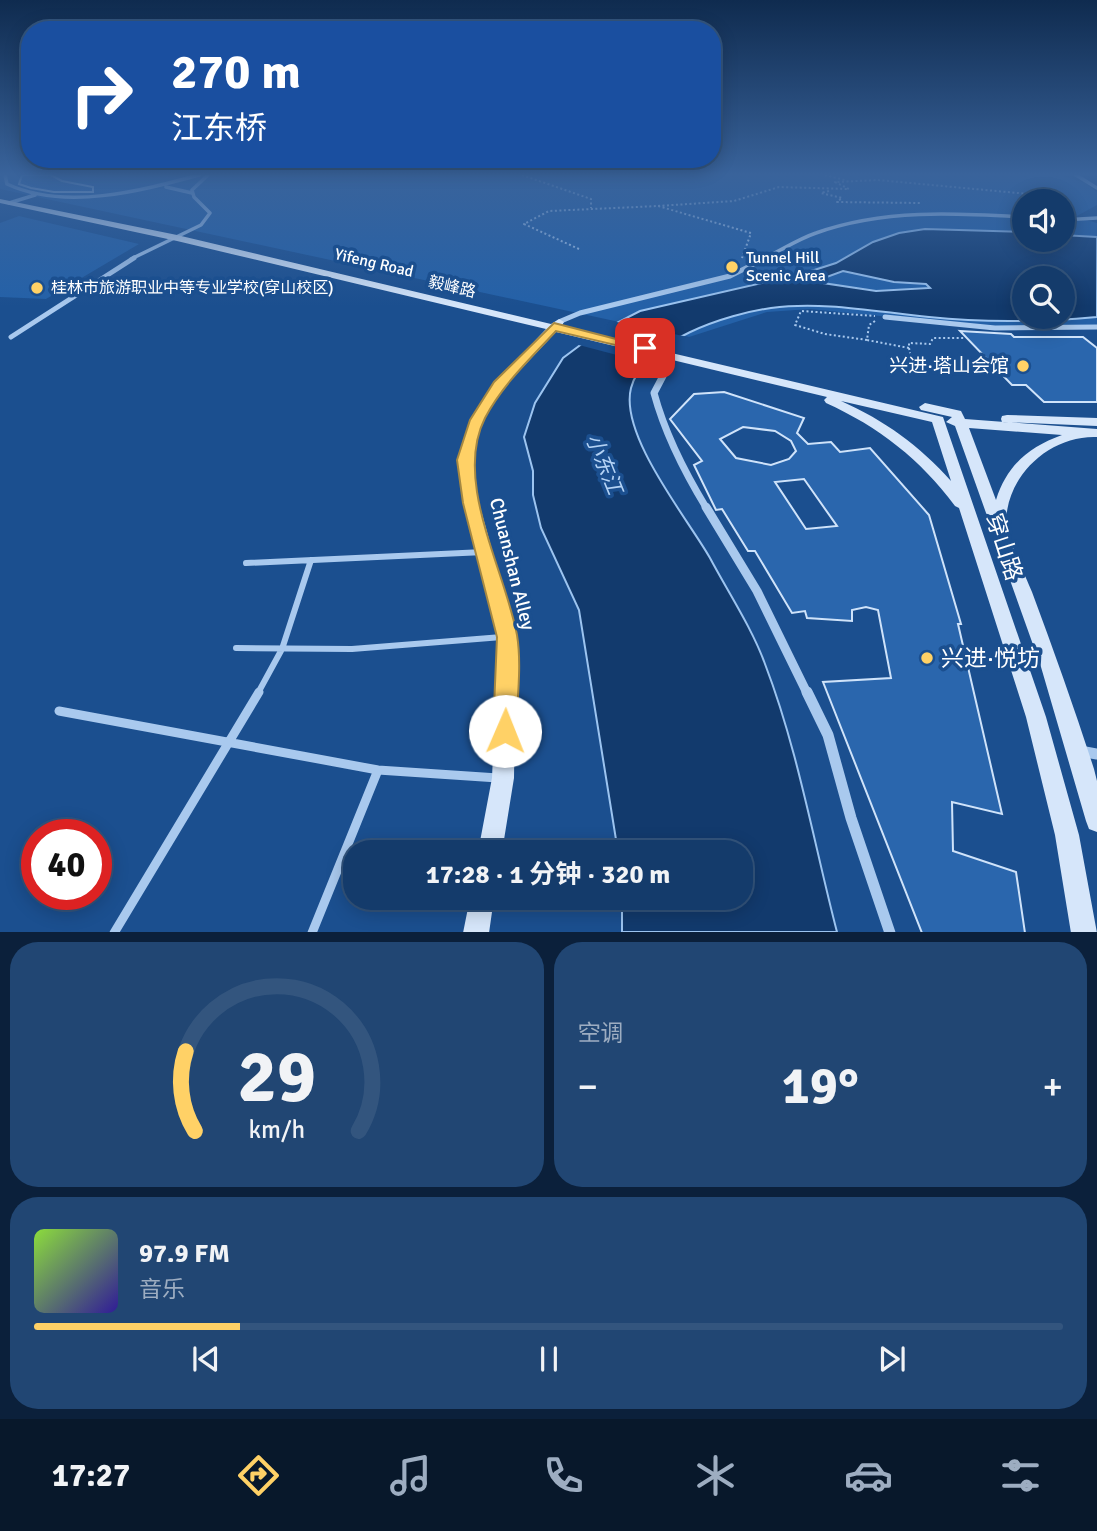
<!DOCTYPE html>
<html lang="zh">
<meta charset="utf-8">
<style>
body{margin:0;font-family:Signika,"Noto Sans SC",sans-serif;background:#214673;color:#f1f3f6;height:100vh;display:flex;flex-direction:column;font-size:26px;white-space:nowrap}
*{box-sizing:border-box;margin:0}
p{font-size:23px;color:#9dadc1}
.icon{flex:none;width:38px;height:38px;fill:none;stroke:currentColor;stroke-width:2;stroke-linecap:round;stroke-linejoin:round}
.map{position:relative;height:932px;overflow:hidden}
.side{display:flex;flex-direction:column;gap:10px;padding:10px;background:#0b203b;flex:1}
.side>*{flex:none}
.guide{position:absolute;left:21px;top:21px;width:700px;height:147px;border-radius:28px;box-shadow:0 4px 18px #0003,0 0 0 2px #33557e;background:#1a4fa0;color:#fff;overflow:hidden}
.buttons{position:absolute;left:1012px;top:189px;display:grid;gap:14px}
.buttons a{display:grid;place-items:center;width:63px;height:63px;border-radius:50%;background:#143b6b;box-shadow:0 4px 18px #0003,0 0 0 2px #33557e;font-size:35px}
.speed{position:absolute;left:21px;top:819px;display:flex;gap:14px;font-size:35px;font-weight:700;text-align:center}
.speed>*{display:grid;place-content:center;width:91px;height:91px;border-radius:50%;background:#143b6b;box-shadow:0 4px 18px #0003,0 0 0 2px #33557e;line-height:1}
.speed .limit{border:10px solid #d22;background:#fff;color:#111}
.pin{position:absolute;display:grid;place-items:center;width:60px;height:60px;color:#fff;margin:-30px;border-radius:14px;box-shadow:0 4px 10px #0006}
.me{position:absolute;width:77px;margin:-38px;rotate:1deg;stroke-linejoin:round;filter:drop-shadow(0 0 5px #0008)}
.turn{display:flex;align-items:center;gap:24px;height:147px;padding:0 35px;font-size:32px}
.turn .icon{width:91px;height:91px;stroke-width:2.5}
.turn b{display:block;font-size:49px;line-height:60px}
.big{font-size:52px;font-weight:700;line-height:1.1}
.side .tile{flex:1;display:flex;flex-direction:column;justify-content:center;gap:10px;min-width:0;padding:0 24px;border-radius:28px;background:#214673}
.side .dial{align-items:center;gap:0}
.dial svg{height:182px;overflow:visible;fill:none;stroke:#33557e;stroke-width:7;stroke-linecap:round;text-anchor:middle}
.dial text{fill:#f1f3f6;stroke:none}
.song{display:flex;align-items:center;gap:21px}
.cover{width:84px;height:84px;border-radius:10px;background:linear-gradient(135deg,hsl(90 70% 55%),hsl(250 70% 35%))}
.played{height:7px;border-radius:4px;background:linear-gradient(90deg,#ffd166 20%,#33557e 20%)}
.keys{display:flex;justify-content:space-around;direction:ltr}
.heat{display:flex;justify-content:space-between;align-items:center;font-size:38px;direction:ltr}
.side .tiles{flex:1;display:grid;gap:10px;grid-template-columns:1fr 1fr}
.tile:last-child{grid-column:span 2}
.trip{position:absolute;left:343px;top:840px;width:410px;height:70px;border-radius:28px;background:#143b6b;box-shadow:0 4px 18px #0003,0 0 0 2px #33557e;font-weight:700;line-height:70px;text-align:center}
.tabs{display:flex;height:112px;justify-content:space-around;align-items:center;background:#08182b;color:#9dadc1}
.tabs .icon{width:49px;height:49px}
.tabs .on{color:#ffd166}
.tabs b{font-size:32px;color:#f1f3f6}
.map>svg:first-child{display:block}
.green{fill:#2461a8;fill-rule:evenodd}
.water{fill:#123a6d;stroke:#9cc4f0;stroke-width:2;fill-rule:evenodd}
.pier{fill:#1b4f8f}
.building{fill:#2a66ad;stroke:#cfe3fa;stroke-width:2;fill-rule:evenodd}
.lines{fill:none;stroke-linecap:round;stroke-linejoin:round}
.path{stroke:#a9c9ee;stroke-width:2;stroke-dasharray:2 2.5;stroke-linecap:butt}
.lane-far1{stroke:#a9c9ee;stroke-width:6}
.lane{stroke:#a9c9ee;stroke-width:9}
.street-far4{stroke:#a9c9ee;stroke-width:3.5}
.street-far3{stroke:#a9c9ee;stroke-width:5}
.street-far2{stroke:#a9c9ee;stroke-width:7}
.street-far1{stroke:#a9c9ee;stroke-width:9}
.street{stroke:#a9c9ee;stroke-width:11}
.secondary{fill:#d6e6fa;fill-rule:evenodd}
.route{fill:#ffd166;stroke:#a68842;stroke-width:2}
.poi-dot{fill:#ffd166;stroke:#1b4f8f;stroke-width:2.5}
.labels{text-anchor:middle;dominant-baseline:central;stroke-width:7;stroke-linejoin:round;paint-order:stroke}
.far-poi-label{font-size:16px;fill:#fff;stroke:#1b4f8f;text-anchor:start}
.far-street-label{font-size:16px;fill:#fff;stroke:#1b4f8f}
.poi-label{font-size:19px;fill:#fff;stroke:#1b4f8f;text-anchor:end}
.street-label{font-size:19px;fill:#fff;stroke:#1b4f8f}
.water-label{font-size:21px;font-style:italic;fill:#b5d3f5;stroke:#1b4f8f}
.near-street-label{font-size:23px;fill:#fff;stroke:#1b4f8f}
.near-poi-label{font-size:23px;fill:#fff;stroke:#1b4f8f;text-anchor:start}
</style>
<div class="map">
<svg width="1097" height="933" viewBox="0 0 1097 933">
<rect width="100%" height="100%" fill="#1b4f8f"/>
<path class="green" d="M0,175H1061L1085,183L1097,192V205L1075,217L1097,223V325L990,327L810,309L767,312L689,337L0,189ZM1024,201H1062V240H1024ZM1024,278H1062V317H1024Z
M19,216L139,244L46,299L0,297V223Z"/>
<path class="water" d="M925,229L1024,232V240H1062V235L1097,237V317C1041,322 985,323 929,317C877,312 823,301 771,308C728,314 644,340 631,388C619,435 688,519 710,558C728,592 752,628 765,664C798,750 814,844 837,932H622V898H740V852H618L579,610L541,528L533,495V471L524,437L535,403L563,358L595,334L640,311L805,273L836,263L873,242L899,233ZM843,271L894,282L926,284L930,288L876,291L823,283L821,279ZM1024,278H1062V317H1024Z"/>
<path class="pier" d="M612,321L688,337L672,344L651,364L575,344Z"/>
<path class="building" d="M22,175H51L62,181L93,187V192H54L31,188L19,184Z
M960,331L1011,334L1014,337H1083L1097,348V402H1044L1026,385H1012Z
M724,392L804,418L797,433L808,444L831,442L840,452L870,448L929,515L961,624H958L1002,814L952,802L953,851L1016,872L1025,933H922L823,682L891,678L878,610L866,607L852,610V621L807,618L805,611L792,613L755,551H748L722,509L716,510L694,465L702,461L670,419L694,394ZM743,427L775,431L791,441L796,451L789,459L771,465L736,458L720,439ZM804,479L837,526L806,529L775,482Z"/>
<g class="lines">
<path class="path" d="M522,175L591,199V208
M825,175L845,180
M829,191L821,193L842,198L837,202L920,203
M658,206L734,201L779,187L849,189L835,182L878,180L1050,196
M579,249L524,224L549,211L658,206L751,233L742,258
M875,321L869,325L867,340L909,348V343L930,344L933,338H965
M867,340L825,334L795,325L801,311L875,316
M909,348L912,362"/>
<path class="lane-far1" d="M246,563L484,552
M236,648L352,649L502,637
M258,693L282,649L311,560"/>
<path class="lane" d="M59,711L378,770L498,778
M114,933L259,692
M312,933L378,770"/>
<path class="street-far4" d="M5,175L7,184C65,211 140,191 199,175
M1076,175L1097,188
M166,187L192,193
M9,203L35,195
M1062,220L1097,218
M131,259L201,225L210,213L194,197L192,190L208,175
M763,259C780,251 798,239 816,233C883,209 955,213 1024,217"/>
<path class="street-far3" d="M885,317L995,328L1097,327
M561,321L580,313L730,276L766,258
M11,337L134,258"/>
<path class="street-far2" d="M663,376L654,393C665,434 685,473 707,509"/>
<path class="street-far1" d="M706,507L757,591L807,693"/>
<path class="street" d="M807,692L828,735L851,818L890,933
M1080,751L1097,754"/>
<path class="secondary" d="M0,199L177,235L551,324L559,319L564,322L561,327L943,417L1046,717L1079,835L1097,933H1071L1055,835L1026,717L959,508L955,506C920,459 879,427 826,403L824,400L827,397L556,332L504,387L483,420L472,460L479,503L516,637L514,778L502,852H478L492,778L498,637L465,503L458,460L471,420L493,385L546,329L177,241L0,203ZM841,401L932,422L951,481C920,446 884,420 841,401Z
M925,403L961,411L965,419L1097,429V437C1051,435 1007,474 1006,522C1006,535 1026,577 1032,592C1054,651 1075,710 1094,769L1097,781V832L1089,829L1086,821L1041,667L955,426L946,422L952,417L921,410L919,407ZM969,428L1062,435C1029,447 1007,465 996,500Z
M1007,415L1097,418V426L1002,422L1001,419L1002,416Z
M470,898H494L489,933H463Z"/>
</g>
<linearGradient id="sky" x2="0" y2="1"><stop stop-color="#0f2b4f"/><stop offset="0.57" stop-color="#39639b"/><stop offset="1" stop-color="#39639b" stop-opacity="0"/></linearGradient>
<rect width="1097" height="306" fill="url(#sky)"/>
<path class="route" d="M554,323L651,348L645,352L556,331C531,358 503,384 485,418C453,481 505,570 517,635C522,665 517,701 516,731L513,738L505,741L496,738L493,731L497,637L463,503L457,460L470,420L494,382Z"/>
<g class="poi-dot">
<circle cx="732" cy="267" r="7"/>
<circle cx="37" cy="288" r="7"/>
<circle cx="1023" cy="366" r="7"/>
<circle cx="927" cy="658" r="7"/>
</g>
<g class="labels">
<g class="far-poi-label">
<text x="746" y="258">Tunnel Hill<tspan x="746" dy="18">Scenic Area</tspan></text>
<text x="51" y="288">桂林市旅游职业中等专业学校(穿山校区)</text>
</g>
<g class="far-street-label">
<text transform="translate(374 263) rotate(13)">Yifeng Road</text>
<text transform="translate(452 287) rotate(13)">毅峰路</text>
</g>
<g class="poi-label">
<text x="1009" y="366">兴进·塔山会馆</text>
</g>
<g class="street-label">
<text transform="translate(512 564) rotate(76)">Chuanshan Alley</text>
</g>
<g class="water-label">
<text transform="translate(604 464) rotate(68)">小东江</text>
</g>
<g class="near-street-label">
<text transform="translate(1004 547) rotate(72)">穿山路</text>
</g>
<g class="near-poi-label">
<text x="941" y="658">兴进·悦坊</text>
</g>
</g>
</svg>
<div class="buttons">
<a><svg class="icon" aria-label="sound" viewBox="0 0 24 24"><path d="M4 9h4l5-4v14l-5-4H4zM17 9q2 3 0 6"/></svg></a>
<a><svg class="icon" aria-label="search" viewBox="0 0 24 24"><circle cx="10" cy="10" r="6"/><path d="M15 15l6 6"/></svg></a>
</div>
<div class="speed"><div class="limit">40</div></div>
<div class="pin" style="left:645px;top:348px;background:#d93025"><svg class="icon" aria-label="arrive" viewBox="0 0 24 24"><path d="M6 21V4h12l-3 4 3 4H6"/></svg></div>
<svg class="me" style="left:505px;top:731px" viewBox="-20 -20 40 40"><circle r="19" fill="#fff"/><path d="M0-13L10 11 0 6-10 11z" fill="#ffd166"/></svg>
<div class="trip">17:28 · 1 分钟 · 320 m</div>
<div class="guide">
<div class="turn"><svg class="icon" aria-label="right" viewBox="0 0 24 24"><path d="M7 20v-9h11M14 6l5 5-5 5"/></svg><div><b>270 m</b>江东桥</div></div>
</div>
</div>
<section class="side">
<div class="tiles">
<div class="tile dial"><svg viewBox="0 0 100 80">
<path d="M14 69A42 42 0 1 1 86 69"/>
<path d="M14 69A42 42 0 0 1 10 34" stroke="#ffd166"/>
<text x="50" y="56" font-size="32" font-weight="700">29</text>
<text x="50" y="72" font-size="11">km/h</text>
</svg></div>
<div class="tile"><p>空调</p>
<div class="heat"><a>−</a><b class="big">19°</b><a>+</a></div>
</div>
<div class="tile">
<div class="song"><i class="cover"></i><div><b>97.9 FM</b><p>音乐</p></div></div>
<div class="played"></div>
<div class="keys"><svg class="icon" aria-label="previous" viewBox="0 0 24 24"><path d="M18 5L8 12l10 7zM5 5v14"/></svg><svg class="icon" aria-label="pause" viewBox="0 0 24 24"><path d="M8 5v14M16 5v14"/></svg><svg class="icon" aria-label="next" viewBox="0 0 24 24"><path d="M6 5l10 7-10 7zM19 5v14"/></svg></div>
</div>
</div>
</section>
<nav class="tabs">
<b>17:27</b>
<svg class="icon on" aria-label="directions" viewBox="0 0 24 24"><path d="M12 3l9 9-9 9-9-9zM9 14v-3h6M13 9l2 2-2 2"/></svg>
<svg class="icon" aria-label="music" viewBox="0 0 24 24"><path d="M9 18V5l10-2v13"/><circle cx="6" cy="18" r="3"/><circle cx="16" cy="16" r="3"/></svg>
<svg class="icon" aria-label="phone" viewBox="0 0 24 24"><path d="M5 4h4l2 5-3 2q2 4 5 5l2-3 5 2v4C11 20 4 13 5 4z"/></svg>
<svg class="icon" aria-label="climate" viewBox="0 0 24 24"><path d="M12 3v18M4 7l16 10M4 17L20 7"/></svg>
<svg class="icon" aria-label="car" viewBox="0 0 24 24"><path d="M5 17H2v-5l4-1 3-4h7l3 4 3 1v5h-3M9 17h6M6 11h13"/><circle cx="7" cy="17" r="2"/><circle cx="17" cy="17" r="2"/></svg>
<svg class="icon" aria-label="filters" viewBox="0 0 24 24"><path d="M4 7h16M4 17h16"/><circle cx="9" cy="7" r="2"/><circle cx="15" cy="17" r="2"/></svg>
</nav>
